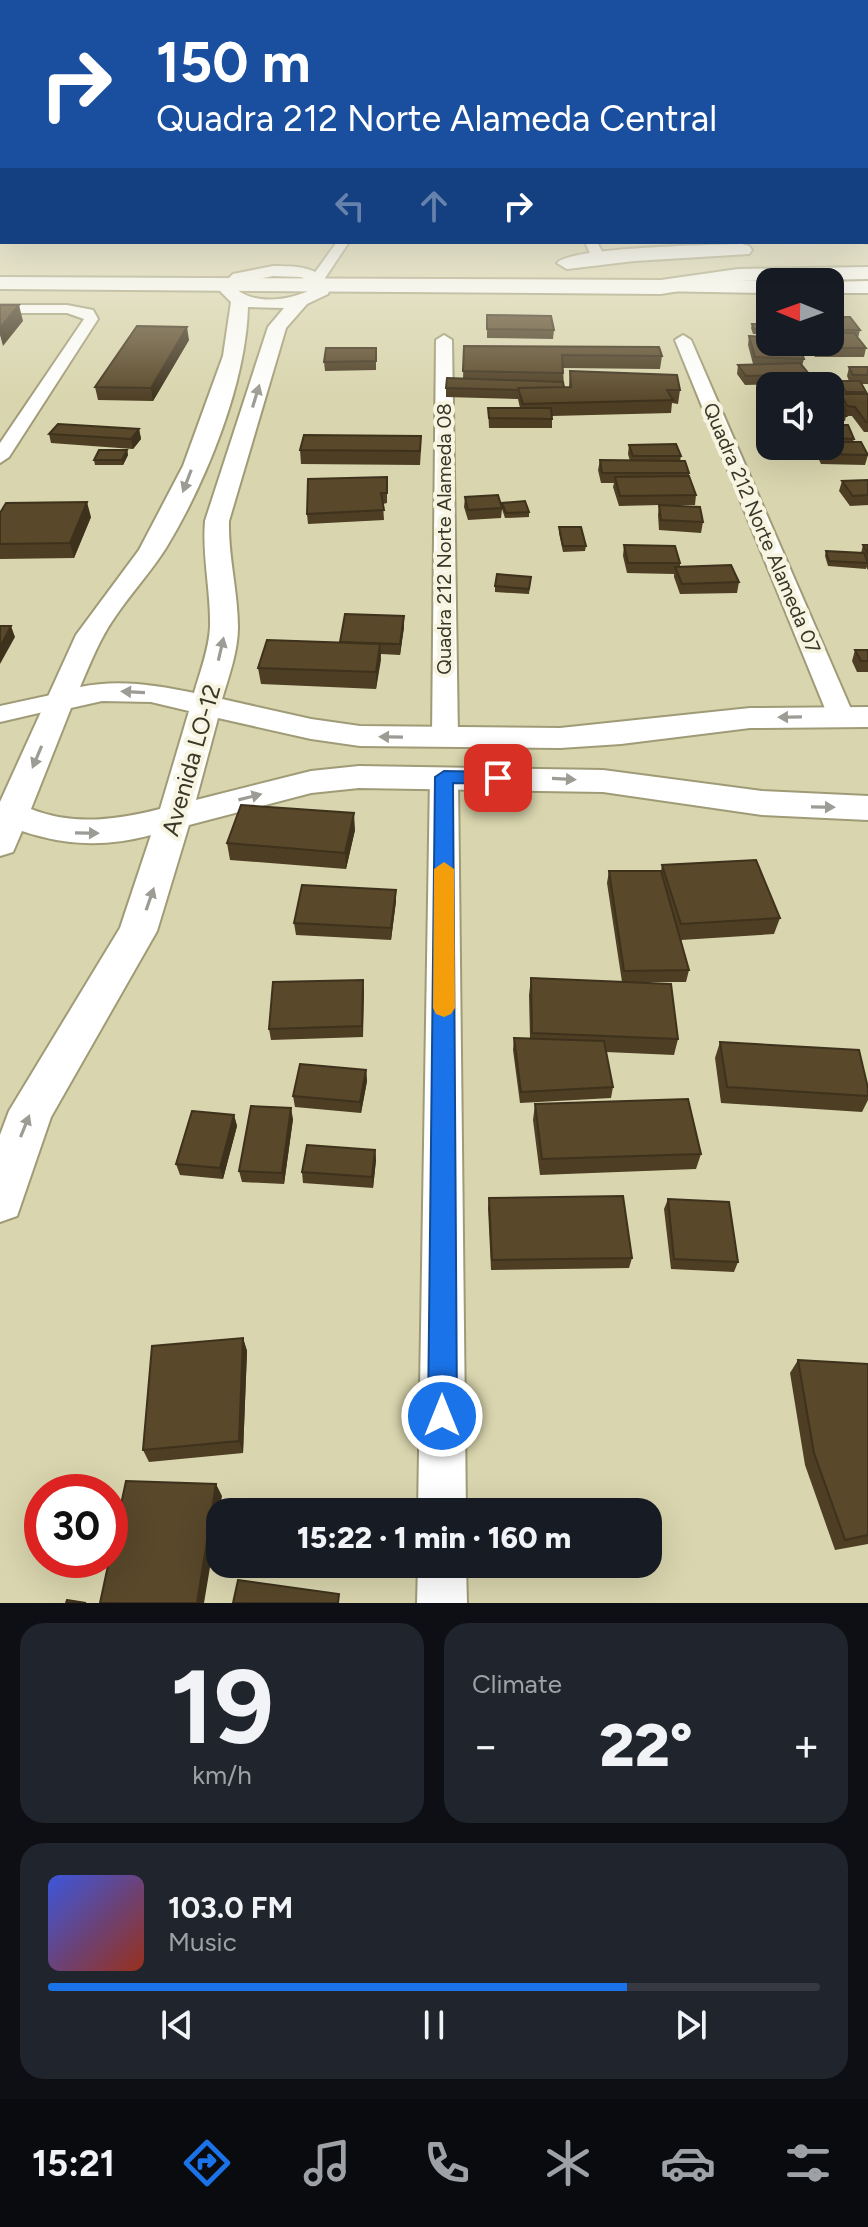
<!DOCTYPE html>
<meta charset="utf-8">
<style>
body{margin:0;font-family:Figtree,sans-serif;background:#20242c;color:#f1f3f6;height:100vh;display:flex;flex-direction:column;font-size:30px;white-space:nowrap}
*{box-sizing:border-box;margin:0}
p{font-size:26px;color:#9ea1a6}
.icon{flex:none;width:44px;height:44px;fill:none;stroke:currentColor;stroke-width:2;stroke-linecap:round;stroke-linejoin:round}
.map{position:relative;height:1603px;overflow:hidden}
.details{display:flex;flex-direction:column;gap:20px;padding:20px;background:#0d0f14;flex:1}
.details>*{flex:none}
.banner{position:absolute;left:0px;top:0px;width:868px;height:244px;box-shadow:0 8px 32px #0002;background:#1a4fa0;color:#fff;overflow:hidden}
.needle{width:52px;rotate:271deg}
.buttons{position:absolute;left:756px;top:268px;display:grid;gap:16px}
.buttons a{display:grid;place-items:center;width:88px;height:88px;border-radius:16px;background:#171b24;box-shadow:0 8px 32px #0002;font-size:40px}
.speed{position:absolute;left:24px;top:1474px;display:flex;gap:16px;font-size:40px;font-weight:700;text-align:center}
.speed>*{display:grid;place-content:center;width:104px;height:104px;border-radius:50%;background:#171b24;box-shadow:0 8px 32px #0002;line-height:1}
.speed .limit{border:12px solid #d22;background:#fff;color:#111}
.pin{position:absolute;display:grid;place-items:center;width:68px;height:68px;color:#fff;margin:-34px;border-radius:16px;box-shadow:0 4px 12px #0006}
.me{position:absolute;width:88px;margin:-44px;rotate:0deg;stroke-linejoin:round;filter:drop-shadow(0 0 6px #0008)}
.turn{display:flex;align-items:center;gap:28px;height:168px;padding:0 24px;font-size:36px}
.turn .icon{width:104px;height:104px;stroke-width:2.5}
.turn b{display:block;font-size:56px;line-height:68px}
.lanes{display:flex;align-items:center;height:76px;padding:0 24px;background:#0003;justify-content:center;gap:40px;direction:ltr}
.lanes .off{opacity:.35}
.big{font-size:60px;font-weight:800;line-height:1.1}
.details .card{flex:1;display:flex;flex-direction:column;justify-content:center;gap:12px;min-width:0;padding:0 28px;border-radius:24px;background:#20242c}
.details .dial{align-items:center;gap:0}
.dial b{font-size:104px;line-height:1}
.song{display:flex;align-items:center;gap:24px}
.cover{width:96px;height:96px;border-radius:12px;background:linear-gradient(135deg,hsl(230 70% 55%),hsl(10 70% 35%))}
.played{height:8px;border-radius:4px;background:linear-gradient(90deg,#1a73e8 75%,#363941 75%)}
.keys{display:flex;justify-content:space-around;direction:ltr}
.heat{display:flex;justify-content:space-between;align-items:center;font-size:44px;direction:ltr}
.details .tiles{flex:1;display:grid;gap:20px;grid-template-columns:1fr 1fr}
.card:last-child{grid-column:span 2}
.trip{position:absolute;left:206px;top:1498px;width:456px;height:80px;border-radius:24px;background:#171b24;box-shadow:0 8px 32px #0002;font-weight:800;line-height:80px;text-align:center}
.dock{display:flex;height:128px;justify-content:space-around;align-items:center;background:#090b0e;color:#9ea1a6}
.dock .icon{width:56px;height:56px}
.dock .current{color:#1a73e8}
.dock b{font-size:36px;color:#f1f3f6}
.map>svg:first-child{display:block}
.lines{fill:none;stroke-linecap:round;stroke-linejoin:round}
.minor-casing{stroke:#a09b77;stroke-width:4}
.tertiary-casing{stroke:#a09b77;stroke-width:4}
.secondary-casing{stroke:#a09b77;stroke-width:4}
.trunk-casing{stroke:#a09b77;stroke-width:4}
.minor{fill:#fff;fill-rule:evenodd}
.tertiary{fill:#fff;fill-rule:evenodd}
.secondary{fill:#fff;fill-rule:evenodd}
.trunk{fill:#fff;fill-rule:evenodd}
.wall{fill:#4d3e24}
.shaded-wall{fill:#3e321d}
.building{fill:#59482a;stroke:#3e321d;stroke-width:2}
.oneway{fill:#9c9b94}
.route{fill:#1a73e8;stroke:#114b97;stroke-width:2}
.slow{fill:#f59e0b}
.labels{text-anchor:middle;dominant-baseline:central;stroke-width:8;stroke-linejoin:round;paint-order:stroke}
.far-street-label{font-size:20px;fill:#393728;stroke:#f7f5e1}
.street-label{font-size:24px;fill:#393728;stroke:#f7f5e1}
</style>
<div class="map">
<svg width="868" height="1603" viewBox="0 0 868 1603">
<rect width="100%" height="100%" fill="#d9d5ae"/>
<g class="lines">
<g class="minor-casing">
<path id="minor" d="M0,222H2V230H0Z
M866,235H868V243L863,242H866Z
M337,242H349L323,281H313L311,278Z
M585,242H597L606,259L604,262H594Z
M0,305H67L93,310L98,319L9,457L0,463V443L84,319L67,313H0Z
M444,335L452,340L458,737L454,743L445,745L436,743L432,737L436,340Z
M683,335L691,340L854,716L850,722H832L828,716L675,340Z
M60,693L69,696L73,701L69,706L0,722V706Z
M444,768L454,771L458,777L466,1512H418L430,777L434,771Z
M418,1564H466L467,1603H417Z"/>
</g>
<g class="tertiary-casing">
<path id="tertiary" d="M273,266C295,266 317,266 331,285L328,294L307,304L286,328L229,521C228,557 238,591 238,627C238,651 229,676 222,699L311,719L360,726L560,728L750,708L868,707V727L750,728L621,744L560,748L360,746L311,739L218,718L196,800L311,771L359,766L603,770L762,791L868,796V820L762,815L603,792L359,788L311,793L189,825L157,931L51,1117L17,1216L0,1222V1135L9,1111L120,928L151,835C106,847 67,846 22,831L13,852L0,856V802L76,635L139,550L183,466L223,356L231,302L218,289L233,274ZM273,276L301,277L313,284L314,288C293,300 256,306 236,289L244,282ZM248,307L284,308L268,327L205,521C202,557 211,591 210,627C209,649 200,672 194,693C155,685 119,679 80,687C90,664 100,638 115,617C131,593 151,572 166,548C206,482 246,384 248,307ZM102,701L151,702L189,711L160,809C117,820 74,826 31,809L71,708Z"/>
</g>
<g class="secondary-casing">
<path id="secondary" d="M661,281H770L773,282H770V293L654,291L652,287L654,283Z
M868,281V293H830V282H827Z"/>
</g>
<g class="trunk-casing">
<path id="trunk" d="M742,244L749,246L752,250L749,254L634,261L567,269L557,263C570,247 713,245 742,244Z
M868,267V279L738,281L661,294L0,289V277L661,280L738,269Z"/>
</g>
<use href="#minor" class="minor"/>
<use href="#tertiary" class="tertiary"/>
<use href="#secondary" class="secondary"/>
<use href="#trunk" class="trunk"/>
</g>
<path class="wall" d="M487,315L554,330L553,339L487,338Z
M830,317L860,330L858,338L866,348L864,357H815L805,342H830Z
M752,324H770V334H753L751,328Z
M749,336L804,359L802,366L809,374L807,383L745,385L737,374L738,365L753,364L748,345Z
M189,340L153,401L98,400L95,387Z
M464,346L662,356L660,369L563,368L564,387H569L570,371L680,390L678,404L672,403L671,413L552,416V428H489L488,408H520L518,399L446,397V388L463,379Z
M376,348V370L325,371L324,362Z
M849,367H868V384H862L866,392L865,394H868V432H864L852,416H846L845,421L830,422V401H839L841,394H843L839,385L840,381H849L847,376Z
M830,425L854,439L853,442L868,455L865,465L821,464L815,451L816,447L800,446H830Z
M139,429L141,439L133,449L51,443L49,434Z
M765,430H770V445H768L764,435Z
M629,445L681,456L680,461L689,473V476L696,495L695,505H663L703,522L701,533L659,530L658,515L659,505L619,506L613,487L614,483H601L598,470L600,460L630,461L628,454Z
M127,450L128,455L123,465H95L94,460Z
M300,450H421L420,465L301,464Z
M387,477V503L383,504L384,520L308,524L307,514Z
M868,480V505L850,506L839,491L842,481Z
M465,497L502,507V503L529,512V517L505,518L502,509L501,518L468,520L464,507Z
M0,513L91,517L74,558L0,559Z
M559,527L586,546L585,551L563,552L559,533Z
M624,545L680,563V567L739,582L737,593L680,594L674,577V574L627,573L623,556Z
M863,545H868V570L866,567V569L828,566L825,556L826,551L861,553Z
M531,577L529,594L495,592V586Z
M404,616V627L400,655L381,654L376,689L261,684L258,668L340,642Z
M855,650H868V672H857L852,661Z
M355,830L346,869L230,860L227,843Z
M662,865L780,918L774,934L681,940L689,970L686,982H637L678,1039L674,1055L606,1052L613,1087L611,1098L520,1103L513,1050L514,1038L530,1039L529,995L531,978L622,982L607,883L609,871H661Z
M396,901L391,940L296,935L294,923Z
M363,980V1037L271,1040L269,1029Z
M720,1042L868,1088V1100L862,1112L721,1103L715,1058Z
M366,1070L367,1081L361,1113L295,1107L293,1096Z
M535,1104L701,1154L696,1169L540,1175L533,1120Z
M234,1115L237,1126L223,1179L180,1175L176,1164Z
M293,1119L284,1184L242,1182L239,1171Z
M375,1150L376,1160L373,1188L303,1183L302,1172Z
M489,1198L632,1258L629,1268L491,1270L488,1208Z
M668,1199L738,1262L734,1272L671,1269L664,1209Z
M243,1338L247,1351L243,1453L149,1462L143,1450Z
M798,1360L868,1364V1544L835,1550L805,1465L790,1373Z"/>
<path class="shaded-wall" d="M19,305L23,321L3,346L0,335V328Z
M187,327L189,340L153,401L151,388Z
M139,429L141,439L133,449L131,439Z
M127,450L128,455L123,465L122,460Z
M87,502L91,517L74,558L70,543Z
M404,616V627L400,655V644Z
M11,626L15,637L0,664V647Z
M380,644L381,660L376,689V672Z
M354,813L355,830L346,869L345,853Z
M396,890V901L391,940V928Z
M363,980L364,991L363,1037L362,1026Z
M366,1070L367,1081L361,1113L360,1102Z
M291,1108L293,1119L284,1184L282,1173Z
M234,1115L237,1126L223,1179L220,1168Z
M375,1150L376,1160L373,1188L372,1177Z
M243,1338L247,1351L243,1453L239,1441Z
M216,1484L222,1496L204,1603H197Z"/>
<path class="building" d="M0,305H19L0,328Z
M487,315L551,316L554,330L487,329Z
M830,317H850L860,330H830Z
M752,324H770V330L754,329Z
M137,326L187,327L151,388L95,387Z
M830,333H854L866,348H817L813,342H830Z
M749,336L770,337V342H798L804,359L755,357Z
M464,346L659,347L662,356L562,355L563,373L463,371Z
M326,348H376V361L324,362Z
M800,363L809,374L746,376L738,365Z
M849,367H868V375H853Z
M570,371L677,375L680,390H667L673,400L523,404L518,388L571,387Z
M447,378L563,382L564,387L518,388L519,390L446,388Z
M840,381H860L866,392H846Z
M841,394H868V422H866L855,407L847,406Z
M830,401H841L846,411H841L846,416L831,418Z
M488,408H551L552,419L489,418Z
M58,424L139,429L131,439L49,434Z
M830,425H848L854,439L830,438Z
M765,430H770V440H769Z
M304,435L421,436L420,451L300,450Z
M830,442H861L868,455L824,454L819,446H830Z
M676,444L681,456H633L629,445Z
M99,450H127L122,460H94Z
M600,460L685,461L689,473H602Z
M689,476L696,495L620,496L615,477Z
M387,477V493H381L384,510L307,514L308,479Z
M868,480V495L853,496L842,481Z
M498,495L502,508L468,510L465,497Z
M525,501L529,512L506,513L502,503Z
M87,502L70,543L0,544V513L6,503Z
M659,505L700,507L703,522L661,520Z
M559,527H581L586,546H563Z
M624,545L675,546L680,563H628Z
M863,545H868V554Z
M826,551L864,553L868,563L829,561Z
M731,565L739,582L682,584L675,567Z
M497,574L531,577L529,589L495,586Z
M345,614L404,616L400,644L340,642Z
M0,626H11L0,647Z
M267,640L380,644L376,672L258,668Z
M855,650H868V661H861Z
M241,805L354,813L345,853L227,843Z
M756,860L780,918L681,924L662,865Z
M609,871H661L689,970L624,971Z
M302,885L396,890L391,928L294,923Z
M531,978L671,984L678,1039L532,1033Z
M363,980L362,1026L269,1029L273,982Z
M514,1038L604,1041L613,1087L521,1092Z
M720,1042L859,1050L868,1088V1096L727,1087Z
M300,1064L366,1070L360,1102L293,1096Z
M688,1099L701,1154L542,1159L535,1104Z
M251,1106L291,1108L282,1173L239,1171Z
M192,1111L234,1115L220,1168L176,1164Z
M307,1145L375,1150L372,1177L302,1172Z
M623,1196L632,1258L492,1260L489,1198Z
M668,1199L729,1202L738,1262L674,1259Z
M243,1338L239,1441L143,1450L152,1346Z
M798,1360L868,1364V1535L845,1540L814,1453Z
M126,1481L216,1484L197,1603H100Z
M238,1580L339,1594L338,1603H233Z
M67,1600L86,1603H66Z"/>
<defs><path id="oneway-solid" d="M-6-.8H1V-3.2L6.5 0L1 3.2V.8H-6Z" transform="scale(2)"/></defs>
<g class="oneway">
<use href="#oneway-solid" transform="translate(256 396) rotate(-73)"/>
<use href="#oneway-solid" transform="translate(187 481) rotate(111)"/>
<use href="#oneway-solid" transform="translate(221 649) rotate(-77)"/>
<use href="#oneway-solid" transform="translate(133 692) rotate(-177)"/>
<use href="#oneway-solid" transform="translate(790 717) rotate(179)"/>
<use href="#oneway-solid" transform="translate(391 737) rotate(-179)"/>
<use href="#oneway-solid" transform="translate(37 757) rotate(113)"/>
<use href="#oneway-solid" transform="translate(564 779) rotate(3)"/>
<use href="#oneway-solid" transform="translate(250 797) rotate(-14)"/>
<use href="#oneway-solid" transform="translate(823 807) rotate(1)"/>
<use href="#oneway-solid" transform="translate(87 833) rotate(1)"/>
<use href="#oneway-solid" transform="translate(150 899) rotate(-71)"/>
<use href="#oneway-solid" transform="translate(25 1126) rotate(-68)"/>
</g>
<linearGradient id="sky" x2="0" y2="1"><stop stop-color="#56bcc2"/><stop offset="0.44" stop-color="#eeecdb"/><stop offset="1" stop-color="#eeecdb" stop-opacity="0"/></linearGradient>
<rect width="868" height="402" fill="url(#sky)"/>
<path class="route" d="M444,771L498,772L506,778L498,784L453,783L457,1416L453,1427L442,1431L432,1427L428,1416L435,777Z"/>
<path class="slow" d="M444,862L454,869L455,1008L451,1014L444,1017L436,1014L433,1008L434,869Z"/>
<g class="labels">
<g class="far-street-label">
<text transform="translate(762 528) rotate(67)">Quadra 212 Norte Alameda 07</text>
<text transform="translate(444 539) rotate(-90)">Quadra 212 Norte Alameda 08</text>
</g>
<g class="street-label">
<text transform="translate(191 760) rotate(-74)">Avenida LO-12</text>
</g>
</g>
</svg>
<div class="buttons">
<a><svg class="needle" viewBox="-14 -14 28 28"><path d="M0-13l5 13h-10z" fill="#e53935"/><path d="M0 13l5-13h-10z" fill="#9ea1a6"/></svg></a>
<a><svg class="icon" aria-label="sound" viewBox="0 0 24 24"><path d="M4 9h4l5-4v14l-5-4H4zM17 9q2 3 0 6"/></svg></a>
</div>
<div class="speed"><div class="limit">30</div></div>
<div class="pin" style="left:498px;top:778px;background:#d93025"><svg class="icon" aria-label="arrive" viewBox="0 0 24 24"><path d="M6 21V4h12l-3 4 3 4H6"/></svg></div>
<svg class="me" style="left:442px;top:1416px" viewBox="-20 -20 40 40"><circle r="17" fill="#1a73e8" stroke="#fff" stroke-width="3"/><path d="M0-11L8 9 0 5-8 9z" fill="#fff"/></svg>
<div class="trip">15:22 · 1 min · 160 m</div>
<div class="banner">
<div class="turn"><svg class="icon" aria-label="right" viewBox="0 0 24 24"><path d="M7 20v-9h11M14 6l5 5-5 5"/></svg><div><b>150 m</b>Quadra 212 Norte Alameda Central</div></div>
<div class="lanes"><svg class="icon off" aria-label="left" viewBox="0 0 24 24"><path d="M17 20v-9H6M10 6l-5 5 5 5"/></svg><svg class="icon off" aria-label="ahead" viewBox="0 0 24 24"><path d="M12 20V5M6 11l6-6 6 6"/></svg><svg class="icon" aria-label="right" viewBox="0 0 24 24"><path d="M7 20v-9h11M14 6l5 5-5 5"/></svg></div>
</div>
</div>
<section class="details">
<div class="tiles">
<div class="card dial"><b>19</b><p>km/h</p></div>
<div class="card"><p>Climate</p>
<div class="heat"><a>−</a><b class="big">22°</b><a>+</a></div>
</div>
<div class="card">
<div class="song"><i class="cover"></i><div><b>103.0 FM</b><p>Music</p></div></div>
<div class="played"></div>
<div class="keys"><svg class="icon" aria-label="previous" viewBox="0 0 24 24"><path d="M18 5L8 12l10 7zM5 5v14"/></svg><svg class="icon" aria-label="pause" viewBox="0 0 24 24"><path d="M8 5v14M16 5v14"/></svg><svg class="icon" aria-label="next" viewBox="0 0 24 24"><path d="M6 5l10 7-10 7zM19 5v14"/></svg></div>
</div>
</div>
</section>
<nav class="dock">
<b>15:21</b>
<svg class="icon current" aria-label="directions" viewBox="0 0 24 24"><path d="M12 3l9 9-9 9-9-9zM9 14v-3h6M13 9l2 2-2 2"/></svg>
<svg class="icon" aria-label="music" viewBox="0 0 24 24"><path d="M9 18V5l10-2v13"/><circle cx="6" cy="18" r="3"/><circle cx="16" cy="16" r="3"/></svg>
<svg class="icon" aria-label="phone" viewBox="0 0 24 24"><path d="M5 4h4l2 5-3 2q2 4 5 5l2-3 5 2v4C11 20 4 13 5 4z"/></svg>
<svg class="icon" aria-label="climate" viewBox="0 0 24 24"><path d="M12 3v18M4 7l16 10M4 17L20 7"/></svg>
<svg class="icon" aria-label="car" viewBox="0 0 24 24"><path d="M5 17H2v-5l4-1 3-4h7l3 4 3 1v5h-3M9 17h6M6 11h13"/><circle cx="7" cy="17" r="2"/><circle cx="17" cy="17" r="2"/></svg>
<svg class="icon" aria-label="filters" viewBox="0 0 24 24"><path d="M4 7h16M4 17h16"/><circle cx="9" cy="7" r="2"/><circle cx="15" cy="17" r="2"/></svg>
</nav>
